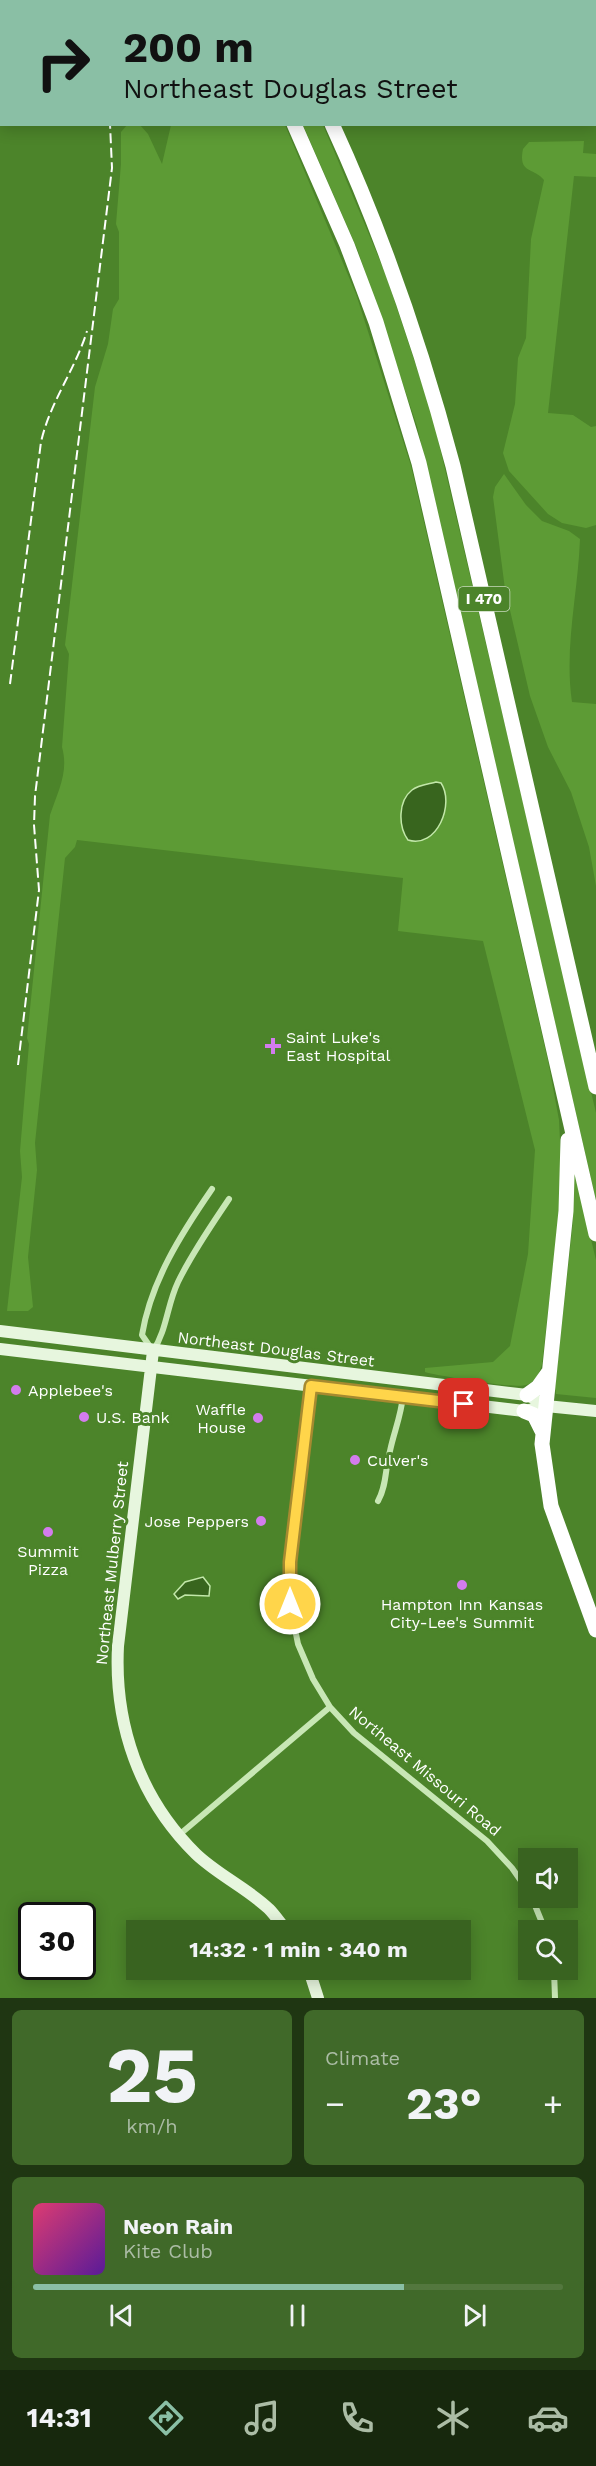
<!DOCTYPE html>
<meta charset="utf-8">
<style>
body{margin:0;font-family:"Work Sans",sans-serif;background:#406929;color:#f1f3f6;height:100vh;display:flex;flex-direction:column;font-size:22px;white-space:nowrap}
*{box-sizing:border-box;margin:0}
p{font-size:20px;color:#abbca5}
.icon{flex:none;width:33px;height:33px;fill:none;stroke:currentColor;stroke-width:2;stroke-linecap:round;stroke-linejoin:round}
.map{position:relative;height:1998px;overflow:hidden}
.sheet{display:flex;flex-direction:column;gap:12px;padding:12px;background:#1f3612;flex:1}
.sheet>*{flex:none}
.banner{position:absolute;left:0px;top:0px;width:597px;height:126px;box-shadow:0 3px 15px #0003;background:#8abfa5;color:#111;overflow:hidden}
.buttons{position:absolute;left:518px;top:1848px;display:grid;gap:12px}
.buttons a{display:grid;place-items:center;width:60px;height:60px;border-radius:0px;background:#396320;box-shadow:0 3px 15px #0003;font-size:30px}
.speed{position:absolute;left:18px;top:1902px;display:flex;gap:12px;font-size:30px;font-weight:700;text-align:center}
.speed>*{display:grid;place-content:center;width:78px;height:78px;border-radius:50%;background:#396320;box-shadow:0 3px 15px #0003;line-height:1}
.speed .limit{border:3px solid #111;border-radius:9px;background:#fff;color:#111}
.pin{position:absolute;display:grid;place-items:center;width:51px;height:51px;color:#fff;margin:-26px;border-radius:12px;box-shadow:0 3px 9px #0006}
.me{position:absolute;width:66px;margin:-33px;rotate:0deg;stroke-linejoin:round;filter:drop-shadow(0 0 4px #0008)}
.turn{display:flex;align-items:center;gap:21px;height:126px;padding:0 24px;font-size:27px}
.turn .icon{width:78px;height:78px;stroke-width:2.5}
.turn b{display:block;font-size:42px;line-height:51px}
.big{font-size:45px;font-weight:700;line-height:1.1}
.sheet .tile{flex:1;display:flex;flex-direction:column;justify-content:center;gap:9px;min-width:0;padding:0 21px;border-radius:9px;background:#406929}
.sheet .dial{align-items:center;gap:0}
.dial b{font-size:78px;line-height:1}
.song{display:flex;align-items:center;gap:18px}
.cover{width:72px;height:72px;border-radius:9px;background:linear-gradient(135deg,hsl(340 70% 55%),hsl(270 70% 35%))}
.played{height:6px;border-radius:3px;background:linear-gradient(90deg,#8abfa5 70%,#53773e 70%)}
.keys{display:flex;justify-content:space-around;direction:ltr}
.heat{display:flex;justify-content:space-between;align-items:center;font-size:33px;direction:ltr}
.sheet .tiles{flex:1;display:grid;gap:12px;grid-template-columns:1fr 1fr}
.tile:last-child{grid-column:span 2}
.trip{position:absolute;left:126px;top:1920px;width:345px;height:60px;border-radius:0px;background:#396320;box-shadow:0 3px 15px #0003;font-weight:700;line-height:60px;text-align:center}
.menu{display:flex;height:96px;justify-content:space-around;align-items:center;background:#17280d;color:#abbca5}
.menu .icon{width:42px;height:42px}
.menu .current{color:#8abfa5}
.menu b{font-size:27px;color:#f1f3f6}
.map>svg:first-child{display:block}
.green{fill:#5d9b35}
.water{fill:#38651e;stroke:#c2e7a9;stroke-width:1.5}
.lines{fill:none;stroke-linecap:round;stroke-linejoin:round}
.street{stroke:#c8e7b5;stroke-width:6}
.secondary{stroke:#e7f6de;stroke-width:12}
.highway{stroke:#fff;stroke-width:15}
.rail{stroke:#fff;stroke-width:2;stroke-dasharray:10 4.5;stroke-linecap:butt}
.route-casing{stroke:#a68a30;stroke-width:15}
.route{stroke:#ffd54a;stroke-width:10}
.poi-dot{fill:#d37ced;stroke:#4c842a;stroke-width:2}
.labels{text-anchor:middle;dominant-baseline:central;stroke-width:6;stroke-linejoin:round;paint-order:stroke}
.shield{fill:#4c842a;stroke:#c9dabf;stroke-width:1.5}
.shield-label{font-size:15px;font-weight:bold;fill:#fff}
.poi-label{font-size:16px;fill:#fff;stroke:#4c842a;text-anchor:start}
.street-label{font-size:16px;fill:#fff;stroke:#4c842a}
</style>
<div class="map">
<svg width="596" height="1998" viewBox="0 0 596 1998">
<rect width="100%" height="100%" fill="#4c842a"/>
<path class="green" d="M127,125H140L148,134L162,164L171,125H285L356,294L411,466L548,1061L559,1120L562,1186L542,1364C539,1374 536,1382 526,1385C515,1389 439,1376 425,1372V1368L493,1362L510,1346L528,1254L535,1150L483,941L398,931L403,878L77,840L75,847L65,858L35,1143L37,1170L28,1257L33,1307L28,1311H7L22,1177L20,1151L29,1044L27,1038L50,815C58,791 69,772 62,747L69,654L65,645L95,387L108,344L113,309L119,299V232L116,224L121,164V132Z
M303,125H323L386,275L432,414L596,1113V1200L417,426L358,251Z
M584,141L583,153L596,154V177L574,176L548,413L573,415L591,427L596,426V525L586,528L562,523L548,514L509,471L503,453L515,404L518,358L526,338L531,239L544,180C533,167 518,174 523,149L529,142Z
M504,474L526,505L542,521L569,531L580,539C578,594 564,647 572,702L596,704V886L589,847L571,792L548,747L530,696L505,589L493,497L495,487Z
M573,1166L596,1260V1398L556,1394L555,1388L573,1221Z"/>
<path class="water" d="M436,782L441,783C455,804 437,849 408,840C398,826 398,801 412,790C418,785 429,784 436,782Z
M203,1577L210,1586L209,1596L185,1595L178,1599L174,1594L185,1582Z"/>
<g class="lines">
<path class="street" d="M212,1189C181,1234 151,1281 142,1335L153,1351C167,1330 167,1305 178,1282C192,1253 211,1226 229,1199
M311,1386L290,1562V1604L298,1644L313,1679L330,1707L354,1733L487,1841L512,1868L528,1891
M378,1501C387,1485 385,1468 390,1451C394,1432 401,1416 403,1396
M179,1835L330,1707
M532,1898L545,1930
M554,1970L555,1998"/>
<path class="secondary" d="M0,1331L527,1395L535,1399
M0,1349L524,1411L546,1406L596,1411
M153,1351L118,1646C114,1724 139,1798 196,1854C218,1875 247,1888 269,1909C275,1915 281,1924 286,1930
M309,1970L318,1998"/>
<path class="highway" d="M238,0L239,2
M275,0L276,2
M294,124L347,245L376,322L419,463L596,1234
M332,124C383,235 422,349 453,466L596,1087
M568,1140L566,1211L542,1444L551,1506L596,1630
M527,1395L538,1387L548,1373
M524,1411L534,1415L543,1433"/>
<path class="rail" d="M51,0L52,2
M10,684L41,442C50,402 75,370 87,331
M18,1065L39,890L34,825L35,796L112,168L110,124"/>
</g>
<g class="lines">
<g class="route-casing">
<path id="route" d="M290,1604V1562L311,1386L464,1404"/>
</g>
<use href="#route" class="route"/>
</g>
<g class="poi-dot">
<path d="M270 1037h6v6h6v6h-6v6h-6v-6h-6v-6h6z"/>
<circle cx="16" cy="1390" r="6"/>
<circle cx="84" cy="1417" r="6"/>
<circle cx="258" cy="1418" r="6"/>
<circle cx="355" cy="1460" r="6"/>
<circle cx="261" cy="1521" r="6"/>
<circle cx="48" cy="1532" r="6"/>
<circle cx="462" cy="1585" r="6"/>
</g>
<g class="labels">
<rect class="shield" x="458.5" y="587" width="51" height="24" rx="4.5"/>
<g class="shield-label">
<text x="484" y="599">I 470</text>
</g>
<g class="poi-label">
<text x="286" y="1037">Saint Luke's<tspan x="286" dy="18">East Hospital</tspan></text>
<text x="28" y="1390">Applebee's</text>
<text x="246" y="1409" text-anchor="end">Waffle<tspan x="246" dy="18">House</tspan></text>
<text x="96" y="1417">U.S. Bank</text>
<text x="367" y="1460">Culver's</text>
<text x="249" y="1521" text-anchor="end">Jose Peppers</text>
<text x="48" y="1551" text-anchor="middle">Summit<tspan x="48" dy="18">Pizza</tspan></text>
<text x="462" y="1604" text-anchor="middle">Hampton Inn Kansas<tspan x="462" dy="18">City-Lee's Summit</tspan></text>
</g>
<g class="street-label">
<text transform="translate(276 1349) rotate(7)">Northeast Douglas Street</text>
<text transform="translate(112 1563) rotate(-84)">Northeast Mulberry Street</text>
<text transform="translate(425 1771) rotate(40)">Northeast Missouri Road</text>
</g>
</g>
</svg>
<div class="buttons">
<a><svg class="icon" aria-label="sound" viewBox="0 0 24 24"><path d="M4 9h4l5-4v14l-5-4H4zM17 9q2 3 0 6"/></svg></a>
<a><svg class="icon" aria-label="search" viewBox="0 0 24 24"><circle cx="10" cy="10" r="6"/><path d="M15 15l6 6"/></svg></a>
</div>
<div class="speed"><div class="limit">30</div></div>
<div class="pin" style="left:464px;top:1404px;background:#d93025"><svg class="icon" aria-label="arrive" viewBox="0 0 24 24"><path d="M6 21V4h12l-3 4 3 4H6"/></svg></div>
<svg class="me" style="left:290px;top:1604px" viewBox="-20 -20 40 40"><circle r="17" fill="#ffd54a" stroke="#fff" stroke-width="3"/><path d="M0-11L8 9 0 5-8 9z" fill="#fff"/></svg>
<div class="trip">14:32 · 1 min · 340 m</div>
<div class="banner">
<div class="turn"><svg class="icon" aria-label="right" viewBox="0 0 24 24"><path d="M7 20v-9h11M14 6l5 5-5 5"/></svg><div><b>200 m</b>Northeast Douglas Street</div></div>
</div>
</div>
<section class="sheet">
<div class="tiles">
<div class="tile dial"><b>25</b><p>km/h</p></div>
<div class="tile"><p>Climate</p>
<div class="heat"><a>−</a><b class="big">23°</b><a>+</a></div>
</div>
<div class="tile">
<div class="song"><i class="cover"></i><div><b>Neon Rain</b><p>Kite Club</p></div></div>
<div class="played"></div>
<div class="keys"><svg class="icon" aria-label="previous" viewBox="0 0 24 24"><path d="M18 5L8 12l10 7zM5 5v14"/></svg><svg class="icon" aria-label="pause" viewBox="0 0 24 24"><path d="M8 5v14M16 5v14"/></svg><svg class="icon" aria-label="next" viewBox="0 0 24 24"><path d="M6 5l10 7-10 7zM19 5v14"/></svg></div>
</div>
</div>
</section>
<nav class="menu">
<b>14:31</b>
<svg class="icon current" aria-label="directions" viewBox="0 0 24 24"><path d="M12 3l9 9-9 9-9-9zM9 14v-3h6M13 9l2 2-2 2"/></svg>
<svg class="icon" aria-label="music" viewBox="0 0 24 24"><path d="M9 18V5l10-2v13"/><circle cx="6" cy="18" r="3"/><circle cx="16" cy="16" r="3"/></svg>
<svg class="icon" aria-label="phone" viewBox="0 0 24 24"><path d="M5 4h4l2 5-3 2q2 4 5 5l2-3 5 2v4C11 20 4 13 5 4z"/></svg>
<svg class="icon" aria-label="climate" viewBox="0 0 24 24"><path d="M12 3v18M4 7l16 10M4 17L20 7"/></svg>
<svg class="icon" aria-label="car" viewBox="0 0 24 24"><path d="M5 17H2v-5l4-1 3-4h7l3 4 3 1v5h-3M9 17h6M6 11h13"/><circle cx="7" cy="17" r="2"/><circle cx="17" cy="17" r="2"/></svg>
</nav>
